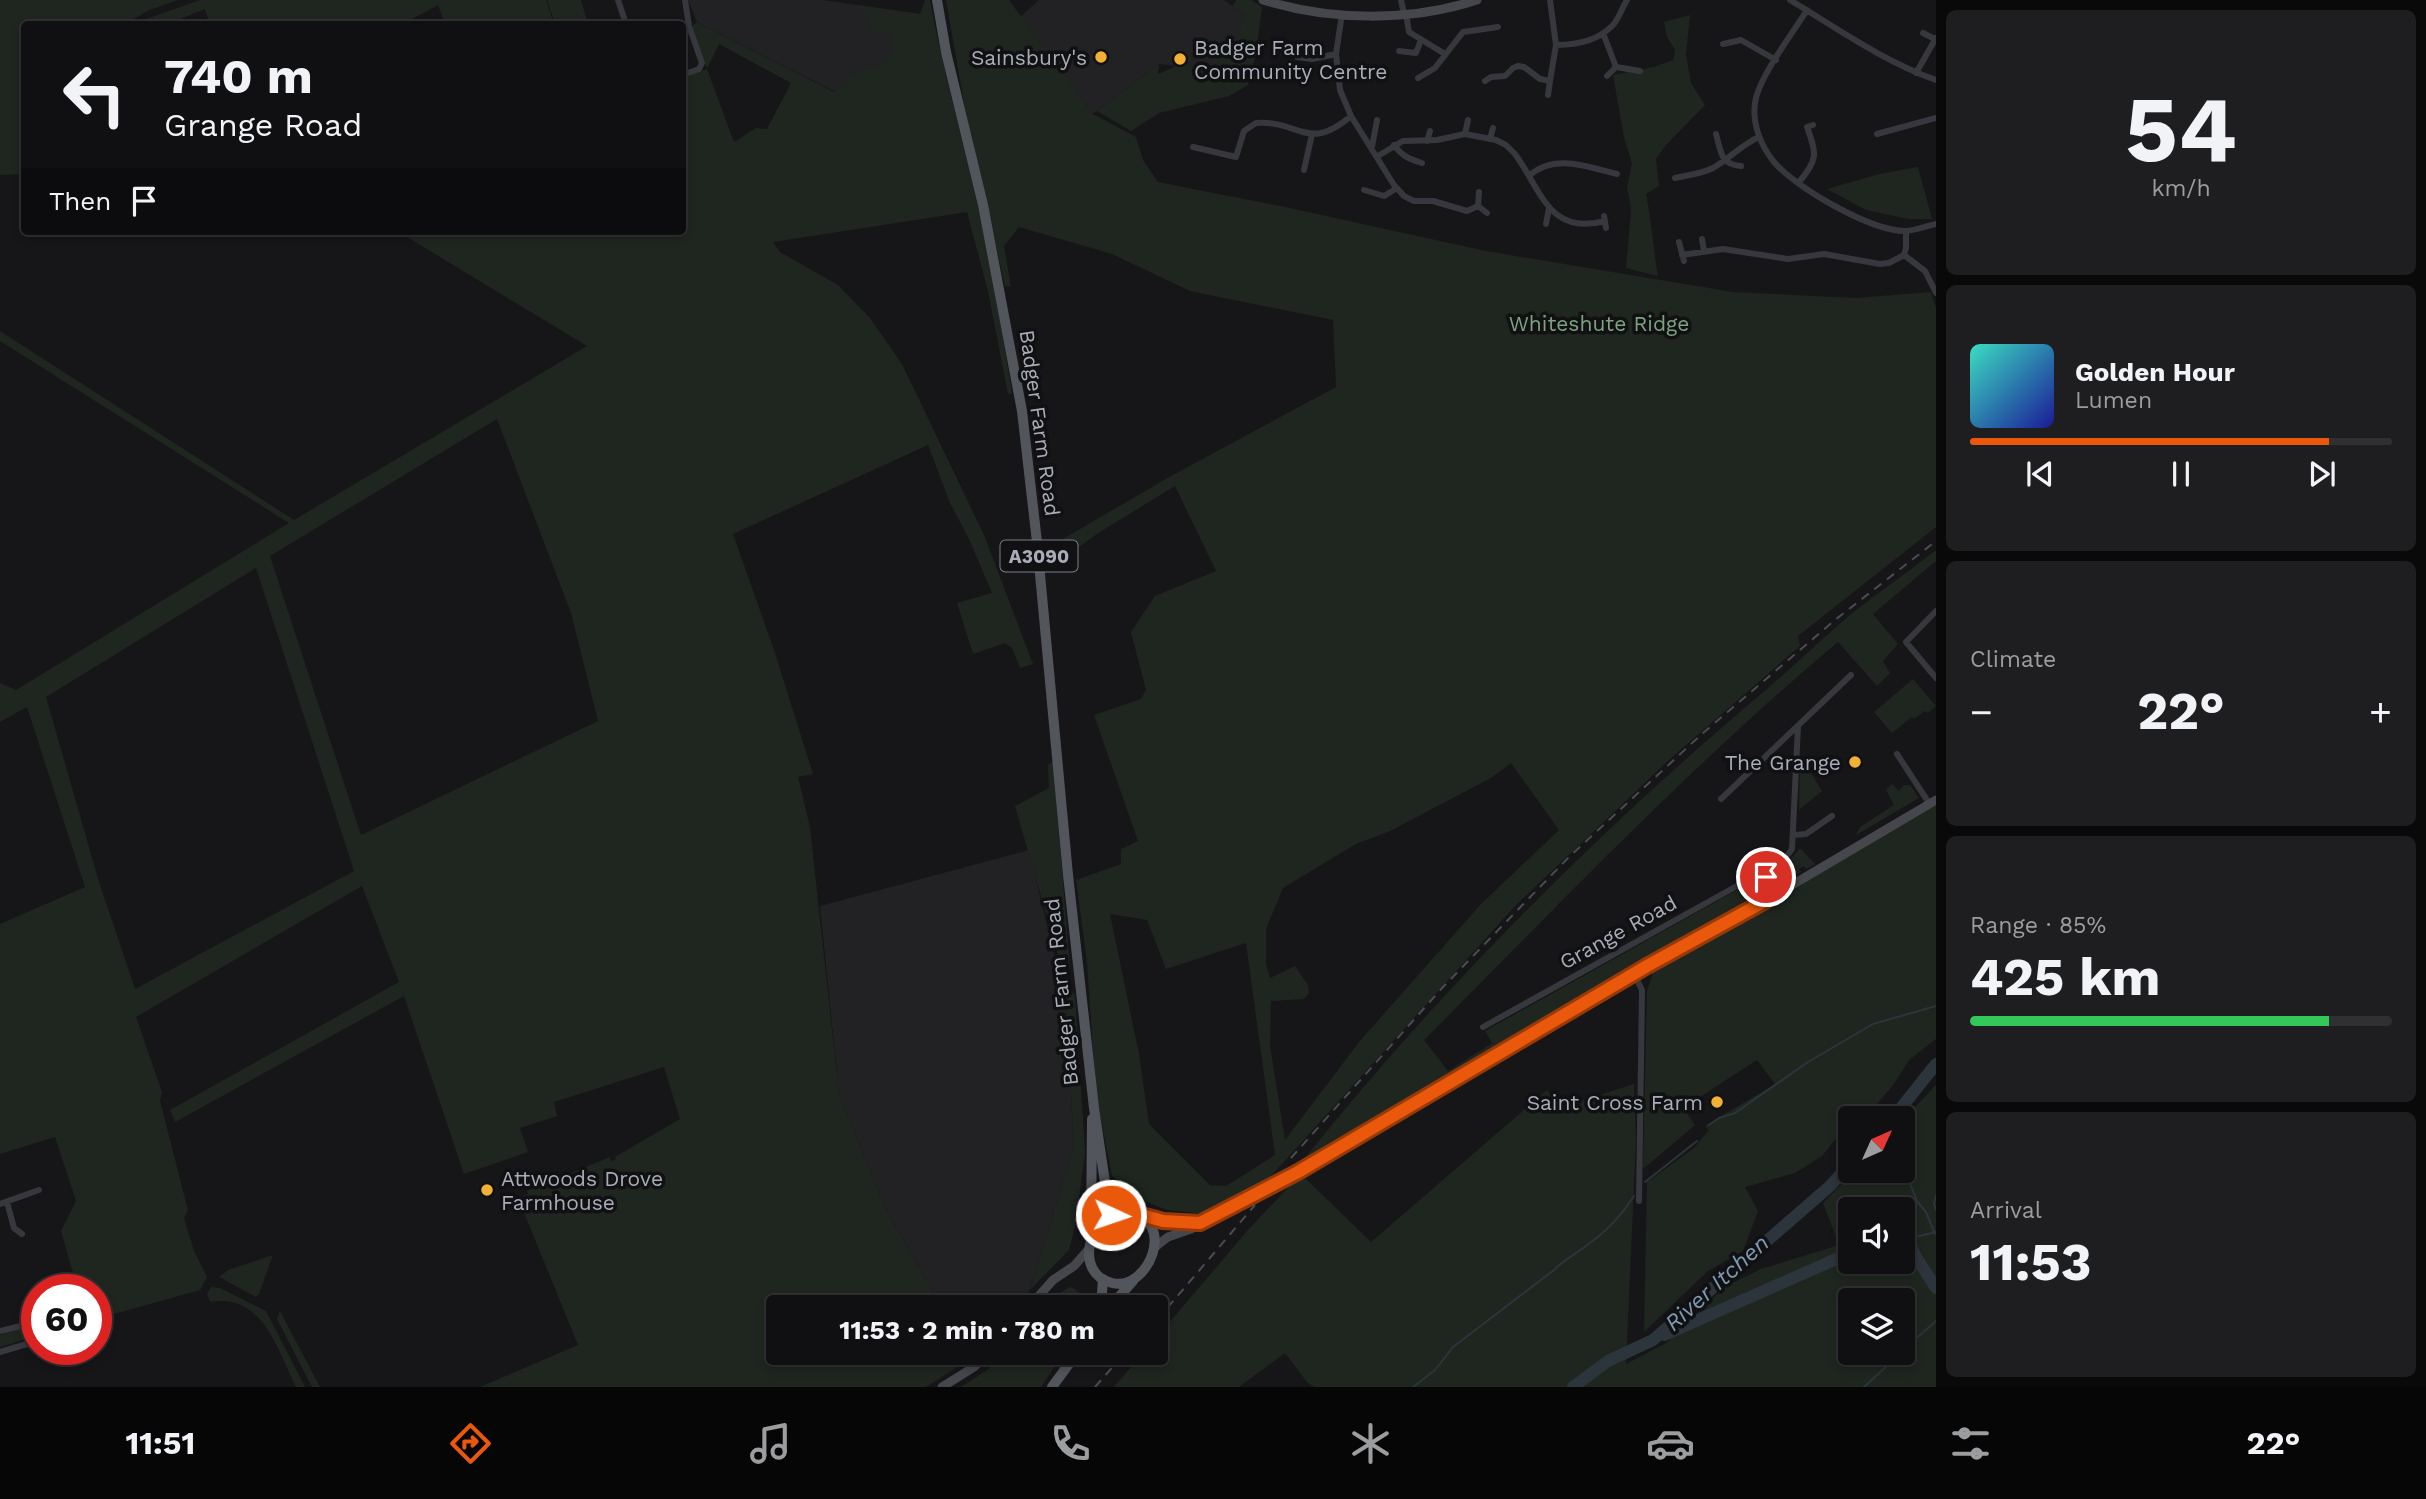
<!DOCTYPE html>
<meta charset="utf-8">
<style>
body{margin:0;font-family:"Work Sans",sans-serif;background:#1e1e20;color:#f1f3f6;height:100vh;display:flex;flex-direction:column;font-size:26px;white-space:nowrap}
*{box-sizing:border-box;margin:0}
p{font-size:23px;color:#9c9d9f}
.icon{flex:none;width:38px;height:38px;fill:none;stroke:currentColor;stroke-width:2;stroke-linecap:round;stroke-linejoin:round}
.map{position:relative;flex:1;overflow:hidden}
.details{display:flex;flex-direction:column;gap:10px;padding:10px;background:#09090a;width:490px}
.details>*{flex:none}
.banner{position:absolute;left:21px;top:21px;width:665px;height:214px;border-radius:7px;box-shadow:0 4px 10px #0003,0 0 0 2px #303032;background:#101012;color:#f1f3f6;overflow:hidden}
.needle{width:46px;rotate:45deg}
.buttons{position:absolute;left:1838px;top:1106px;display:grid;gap:14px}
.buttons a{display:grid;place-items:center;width:77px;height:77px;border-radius:7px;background:#101012;box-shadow:0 4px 10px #0003,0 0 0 2px #303032;font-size:35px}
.speed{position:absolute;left:21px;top:1274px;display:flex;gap:14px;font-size:35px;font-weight:700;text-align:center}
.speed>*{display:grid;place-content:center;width:91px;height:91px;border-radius:50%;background:#101012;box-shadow:0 4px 10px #0003,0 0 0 2px #303032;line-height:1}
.speed .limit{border:10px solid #d22;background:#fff;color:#111}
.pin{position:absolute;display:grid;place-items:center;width:60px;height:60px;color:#fff;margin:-30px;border:4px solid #fff;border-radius:50%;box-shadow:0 2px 7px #0007}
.me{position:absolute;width:77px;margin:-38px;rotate:93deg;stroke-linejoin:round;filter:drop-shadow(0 0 5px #0008)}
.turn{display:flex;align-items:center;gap:24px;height:147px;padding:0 28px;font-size:32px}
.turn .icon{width:91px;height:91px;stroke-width:2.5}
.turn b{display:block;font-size:49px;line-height:60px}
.then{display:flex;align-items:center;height:66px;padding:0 28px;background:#0003;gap:14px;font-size:26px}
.big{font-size:52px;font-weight:700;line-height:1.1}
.details .widget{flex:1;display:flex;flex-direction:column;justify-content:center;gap:10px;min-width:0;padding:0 24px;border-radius:10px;background:#1e1e20}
.details .dial{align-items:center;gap:0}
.dial b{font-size:91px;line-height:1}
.song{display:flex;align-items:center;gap:21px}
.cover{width:84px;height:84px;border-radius:10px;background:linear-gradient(135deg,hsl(170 70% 55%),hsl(240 70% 35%))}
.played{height:7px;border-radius:4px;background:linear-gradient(90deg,#ea580c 85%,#303032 85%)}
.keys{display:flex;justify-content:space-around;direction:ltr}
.heat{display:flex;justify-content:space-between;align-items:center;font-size:38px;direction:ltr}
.charge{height:10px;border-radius:5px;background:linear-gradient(90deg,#34c759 85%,#303032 0)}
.trip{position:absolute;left:766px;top:1295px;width:402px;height:70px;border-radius:7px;background:#101012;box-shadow:0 4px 10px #0003,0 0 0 2px #303032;font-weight:700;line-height:70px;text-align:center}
.tabs{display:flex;height:112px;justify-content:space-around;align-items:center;background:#060607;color:#9c9d9f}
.tabs .icon{width:49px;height:49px}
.tabs .on{color:#ea580c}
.tabs b{font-size:32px;color:#f1f3f6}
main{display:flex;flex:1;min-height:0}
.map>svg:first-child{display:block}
.built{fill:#222225}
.green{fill:#1e261f;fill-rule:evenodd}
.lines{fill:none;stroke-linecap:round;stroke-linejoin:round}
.stream{stroke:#2c353c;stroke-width:2}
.river{stroke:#2c353c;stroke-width:12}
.street{stroke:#37383d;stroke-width:6}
.secondary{stroke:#45474d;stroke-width:9}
.primary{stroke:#53555c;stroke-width:10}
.rail{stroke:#4a4c52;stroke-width:2;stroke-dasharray:9 7;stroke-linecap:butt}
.route-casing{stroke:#983908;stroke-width:18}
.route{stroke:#ea580c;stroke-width:12}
.poi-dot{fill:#f2b134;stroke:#111113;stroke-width:2.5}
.labels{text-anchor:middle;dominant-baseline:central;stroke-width:7;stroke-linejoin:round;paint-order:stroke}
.shield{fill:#111113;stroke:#7b7e86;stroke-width:2}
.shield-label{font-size:19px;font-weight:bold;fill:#a8adb8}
.poi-label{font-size:21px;fill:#a8adb8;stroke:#111113;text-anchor:end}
.park-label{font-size:21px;fill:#7fa381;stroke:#111113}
.street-label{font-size:21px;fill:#a8adb8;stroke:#111113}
.water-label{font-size:23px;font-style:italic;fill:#7f9bb3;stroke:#111113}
</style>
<main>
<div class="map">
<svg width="1936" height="1387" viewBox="0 0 1936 1387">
<rect width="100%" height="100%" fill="#161618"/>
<path class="built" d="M688,0H823L920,14L948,149L697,22Z
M1039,0H1224L1244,14L1233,51L1218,71L1159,64L1093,114L1020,17Z
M1029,850L1057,967L1065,984L1074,1146L1030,1290L1016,1307H942L886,1210L839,1094L820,906Z"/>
<path class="green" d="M0,0H178L147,11L126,24H24V174L0,175Z
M200,0H546L554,24H445L438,5L403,24H203L209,22L205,9L180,19L182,24H146V19Z
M547,0H581L588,24H555Z
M925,0H930C942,67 961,132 976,198C992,262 1001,328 1012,393L1008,394L988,291L967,212L773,242L780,252L838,285L870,318L902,364L984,535L1033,664L1020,668L1012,648L1005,643L973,654L957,603L992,593L969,539L950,503L928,445L733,534L774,650L813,774L798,777L810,827L839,1094L886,1210L942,1307H779V1353L978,1354L926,1387H480L578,1345L518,1198L528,1194L527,1191L610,1157L611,1161L616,1159L615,1157L680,1119L664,1067L554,1102L557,1116L520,1128L528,1152L464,1174L404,996L175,1122L170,1110L399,982L362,886L136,1017L162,1092L160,1101L188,1210L184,1218L194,1251L207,1277L200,1290L96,1319V1290H78L61,1231L76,1201L55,1137L0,1154V924L85,887L27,707L0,722V683L16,690L289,523L0,341V331L294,520L587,346L397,231H682L683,76L707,69L692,26L697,22L834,92C840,84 845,78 855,73C878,62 902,66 888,31L873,34L869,29L868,20L857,5L920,14ZM719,44L791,83L767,129L756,128L734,142L707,69ZM497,419L571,613L598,721L361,835L270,556ZM256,568L354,871L135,989L99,882L46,697Z
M946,0H1009L1093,114L1136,137L1143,160L1158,182L1285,207L1486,251L1733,292L1856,298L1931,292L1936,308V527L1798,636L1800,646L1670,759L1516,905L1263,1185L1204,1214L1167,1210L1142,1200L1112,1176L1096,1094L1087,962L1076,880L1121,864V849L1138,841L1094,715L1141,699L1146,690L1131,632L1155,596L1216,571L1175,486L1100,532L1049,568L1044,550L1171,476L1336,387L1333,320L1190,291L1112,254L1019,227L1004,246L1011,287L1005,286L965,109ZM1511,763L1559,830L1481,904L1359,1042L1285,1140L1270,1046L1271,1001L1304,999L1309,993L1308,985L1295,966L1270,978L1266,964V929L1283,888L1356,844L1390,831L1491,778ZM1110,914L1147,920L1166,969L1246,943L1275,1155L1226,1186L1210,1185L1149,1124L1139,1054Z
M1236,0H1251L1262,7L1256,53L1248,85L1229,96L1159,113L1131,131L1097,111L1159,64L1158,74L1179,65L1218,71L1222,50L1233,51L1244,14L1233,6Z
M1690,15L1686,55L1691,83L1705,105L1666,145L1656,159L1659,186L1646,194C1652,221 1653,249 1658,276L1626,268L1631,210L1627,187L1632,164L1624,137L1613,75L1654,67L1673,60L1675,50L1667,37L1664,22Z
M1918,167L1932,219H1908L1866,210L1827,189L1879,174Z
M1936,550V561L1873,614L1898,644L1883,661L1890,673L1877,686L1838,642C1691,765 1559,905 1424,1040L1448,1071L1492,1043L1485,1031L1753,881L1760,878L1768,882L1770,886L1769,894L1327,1144L1300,1164C1439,990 1597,832 1768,688C1796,664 1823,638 1851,614C1879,592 1908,572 1936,550Z
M1913,679L1936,706L1928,713L1925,711L1914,719L1912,717L1892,733L1874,712Z
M1800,755L1822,791L1799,810Z
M1053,761L1070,967L1062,969L1015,806L1049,788L1048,765Z
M1892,784L1899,791L1904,785H1910L1919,798L1856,835L1860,827L1894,805L1886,790Z
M1936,805V1039L1909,1060L1894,1084L1866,1117L1850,1118V1126L1845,1128L1822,1156L1795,1173L1745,1187L1758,1211L1743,1251L1708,1271L1644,1332L1647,1182L1694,1148L1709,1130L1705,1126L1775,1084L1757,1060L1683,1108L1695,1125L1643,1169L1647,991L1655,966Z
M1800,848L1815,864L1806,869L1804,866L1799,869L1801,872L1782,884L1776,883L1774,879L1775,876Z
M1065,984L1075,995L1085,1153L1076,1222L1069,1250L1030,1290L1074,1146Z
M1634,1084L1636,1140L1626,1364L1666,1343L1726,1286L1761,1269L1839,1245L1823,1203L1854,1171H1902V1121L1936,1085V1387H1314L1307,1382L1285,1353L1239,1387H1114L1143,1353H1157V1337L1247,1231L1301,1174L1371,1242L1547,1090L1559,1108ZM1850,1209H1902V1262H1850ZM1850,1300H1902V1353H1850Z
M273,1255L259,1294L256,1297L219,1277L228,1270Z
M211,1287L220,1288L266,1311L305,1387H296C277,1349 263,1293 210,1302L207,1294Z
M1070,1287C1081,1292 1085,1296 1087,1307H1044L1052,1297Z
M280,1311L320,1387H312L277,1319Z
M37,1324V1336L0,1347V1335Z
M1003,1353H1064L1041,1387H961L987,1370Z"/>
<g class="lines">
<path class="stream" d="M1709,1125L1719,1118L1735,1113L1808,1062L1873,1024L1936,1006
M1902,1163L1917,1201L1926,1212L1935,1234
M1645,1182L1697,1141
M1936,1195L1934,1204L1936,1210
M1907,1239L1936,1232
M1902,1351L1936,1321
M1413,1387L1435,1370L1453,1347L1554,1270C1564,1260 1575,1254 1586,1246C1605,1233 1622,1215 1634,1196
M1864,1387L1901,1353"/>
<path class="river" d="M1893,1118L1936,1064
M1902,1240L1907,1239L1916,1257L1936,1288
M1664,1335L1850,1253
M1573,1387L1608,1361L1653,1340L1830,1186L1850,1164"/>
<path class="street" d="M618,0L626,24
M1401,0L1404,14
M1790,0C1838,29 1883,61 1936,80
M1807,10C1793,33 1758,78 1755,103C1752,124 1761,146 1774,162C1796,188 1871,231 1905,231C1915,231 1926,226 1936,224
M1342,14L1336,54L1340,90L1351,116L1394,185L1404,196L1414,201H1433L1467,211L1478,206
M1406,14L1409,32L1445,54
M1603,33L1616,67L1640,71
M1923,33L1935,39
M1723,44L1741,40L1776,60
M1556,45C1577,45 1598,41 1613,25C1619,18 1622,8 1627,0
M1399,51L1416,53L1421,40
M1297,57L1312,59L1336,54
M1916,73L1936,38
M682,75L699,69L702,63L689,26L685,0
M1607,76L1616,67
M1418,78L1435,68L1463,32L1498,27
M1485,81L1491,77L1505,76L1513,68L1518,66L1524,67L1540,79L1550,81L1556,45L1550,0
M1548,95L1550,81
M1465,134L1468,120
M1716,134C1721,151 1720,165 1741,166
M1877,134L1936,118
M1490,139L1493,128
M1427,141L1430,131
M1394,145C1402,156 1409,159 1422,163
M1193,147L1236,157L1244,131L1256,123C1300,120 1308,153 1351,116
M1372,147L1377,120
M1378,156L1403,141L1437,140L1465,134L1496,140L1506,145L1515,154C1542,191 1549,236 1605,221
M1304,170L1312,134
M1530,175C1555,153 1588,167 1617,174
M1675,178C1688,175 1701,174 1713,168C1729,159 1741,145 1759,137
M1799,182C1818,160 1817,154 1807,127L1813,125
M1364,190L1384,196L1397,188
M1479,192L1478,206L1487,213
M1604,216L1606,228
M1546,224L1549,208
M1702,239L1704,251
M1679,242L1684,261
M1682,255L1723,249L1788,259L1824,254L1880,264L1889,263L1904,255L1906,248V231
M1904,255L1925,271L1936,293
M1936,611L1906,642L1936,678
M1897,754L1929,803
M1721,799L1851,675
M1794,835L1806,834L1832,816
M1770,880L1792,849L1798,726
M1634,974L1642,990L1639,1201
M1483,1027L1753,877C1766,873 1772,882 1779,893
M7,1202L14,1228L22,1234
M0,1204L39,1190
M0,1331L37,1322
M0,1352L37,1341"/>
<path class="secondary" d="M1263,0C1330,21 1410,22 1477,0
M1144,1216L1163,1221L1198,1223
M1155,1247L1168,1237L1191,1229L1298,1172L1647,966L1765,901L1936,800
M1029,1307L1053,1280L1074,1266L1089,1249
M942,1387L974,1367L989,1353"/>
<path class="primary" d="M937,0L946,52L983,205L1022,411L1037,542L1068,875L1094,1108L1106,1189L1113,1200L1127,1211
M1127,1211C1179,1220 1148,1292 1112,1283C1072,1273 1089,1213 1127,1211Z
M1091,1237L1092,1119
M1101,1307L1103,1279
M1110,1307L1133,1281
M1052,1387L1077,1353"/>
<path class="rail" d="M1291,1158L1443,987L1570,856L1703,733L1835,620L1936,541
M1157,1320L1255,1205
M1095,1387L1125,1353"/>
</g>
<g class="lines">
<g class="route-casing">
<path id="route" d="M1111,1215L1127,1211L1163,1221L1200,1223L1298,1172L1647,966L1765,901L1779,892L1766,877"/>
</g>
<use href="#route" class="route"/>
</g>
<g class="poi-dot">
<circle cx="1101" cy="57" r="7"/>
<circle cx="1180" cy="59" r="7"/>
<circle cx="1855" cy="762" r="7"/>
<circle cx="1717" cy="1102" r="7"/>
<circle cx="487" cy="1190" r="7"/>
</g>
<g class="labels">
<rect class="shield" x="1000.5" y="540.5" width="77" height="31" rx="5"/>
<g class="shield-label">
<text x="1039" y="556">A3090</text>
</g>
<g class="poi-label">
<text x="1194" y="47" text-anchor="start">Badger Farm<tspan x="1194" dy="24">Community Centre</tspan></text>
<text x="1087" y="57">Sainsbury's</text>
<text x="1841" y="762">The Grange</text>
<text x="1703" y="1102">Saint Cross Farm</text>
<text x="501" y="1178" text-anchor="start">Attwoods Drove<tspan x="501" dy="24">Farmhouse</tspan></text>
</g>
<g class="park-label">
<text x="1599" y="323">Whiteshute Ridge</text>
</g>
<g class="street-label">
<text transform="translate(1040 423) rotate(82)">Badger Farm Road</text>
<text transform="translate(1618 932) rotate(-29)">Grange Road</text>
<text transform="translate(1061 992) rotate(-96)">Badger Farm Road</text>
</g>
<g class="water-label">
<text transform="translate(1717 1283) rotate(-42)">River Itchen</text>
</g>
</g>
</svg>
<div class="buttons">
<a><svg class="needle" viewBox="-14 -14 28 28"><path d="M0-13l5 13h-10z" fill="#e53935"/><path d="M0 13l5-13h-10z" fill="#9c9d9f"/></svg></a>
<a><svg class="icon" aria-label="sound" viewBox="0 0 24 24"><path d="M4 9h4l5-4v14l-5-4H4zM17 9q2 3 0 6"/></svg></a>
<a><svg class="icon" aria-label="layers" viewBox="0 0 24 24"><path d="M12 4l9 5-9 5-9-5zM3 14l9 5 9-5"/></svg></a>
</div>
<div class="speed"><div class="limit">60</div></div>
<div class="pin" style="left:1766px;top:877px;background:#d93025"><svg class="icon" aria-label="arrive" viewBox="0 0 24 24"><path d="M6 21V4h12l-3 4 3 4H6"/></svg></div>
<svg class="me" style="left:1111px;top:1215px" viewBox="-20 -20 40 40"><circle r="17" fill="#ea580c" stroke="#fff" stroke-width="3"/><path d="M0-11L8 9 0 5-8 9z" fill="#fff"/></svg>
<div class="trip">11:53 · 2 min · 780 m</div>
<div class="banner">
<div class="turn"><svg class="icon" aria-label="left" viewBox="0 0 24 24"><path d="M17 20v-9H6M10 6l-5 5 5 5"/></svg><div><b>740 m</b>Grange Road</div></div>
<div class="then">Then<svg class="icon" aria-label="arrive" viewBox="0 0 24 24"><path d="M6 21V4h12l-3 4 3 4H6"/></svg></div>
</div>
</div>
<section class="details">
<div class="widget dial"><b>54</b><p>km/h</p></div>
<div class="widget">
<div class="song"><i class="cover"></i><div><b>Golden Hour</b><p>Lumen</p></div></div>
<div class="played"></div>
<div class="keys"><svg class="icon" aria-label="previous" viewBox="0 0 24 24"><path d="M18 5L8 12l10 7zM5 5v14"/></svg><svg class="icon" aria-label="pause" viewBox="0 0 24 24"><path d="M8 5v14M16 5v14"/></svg><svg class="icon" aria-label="next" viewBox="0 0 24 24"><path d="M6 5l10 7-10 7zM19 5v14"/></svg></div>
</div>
<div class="widget"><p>Climate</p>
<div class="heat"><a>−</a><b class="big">22°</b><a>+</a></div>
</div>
<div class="widget"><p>Range · 85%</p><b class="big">425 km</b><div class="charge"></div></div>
<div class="widget"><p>Arrival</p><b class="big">11:53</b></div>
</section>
</main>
<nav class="tabs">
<b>11:51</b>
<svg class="icon on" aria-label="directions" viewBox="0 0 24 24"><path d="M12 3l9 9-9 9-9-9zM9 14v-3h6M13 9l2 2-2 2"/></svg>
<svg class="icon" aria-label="music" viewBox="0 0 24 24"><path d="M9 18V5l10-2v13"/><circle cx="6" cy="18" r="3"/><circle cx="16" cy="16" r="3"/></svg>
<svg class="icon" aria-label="phone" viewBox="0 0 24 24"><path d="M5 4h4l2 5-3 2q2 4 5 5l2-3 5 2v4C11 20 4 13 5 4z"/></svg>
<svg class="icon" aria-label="climate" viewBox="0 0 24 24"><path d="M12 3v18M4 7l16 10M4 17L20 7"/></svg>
<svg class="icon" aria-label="car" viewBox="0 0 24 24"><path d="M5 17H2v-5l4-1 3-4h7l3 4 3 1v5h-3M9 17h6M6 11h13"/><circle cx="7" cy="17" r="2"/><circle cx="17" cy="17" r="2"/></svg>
<svg class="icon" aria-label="filters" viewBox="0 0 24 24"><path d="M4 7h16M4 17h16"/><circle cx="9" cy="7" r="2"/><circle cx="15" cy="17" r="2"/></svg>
<b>22°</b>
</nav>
